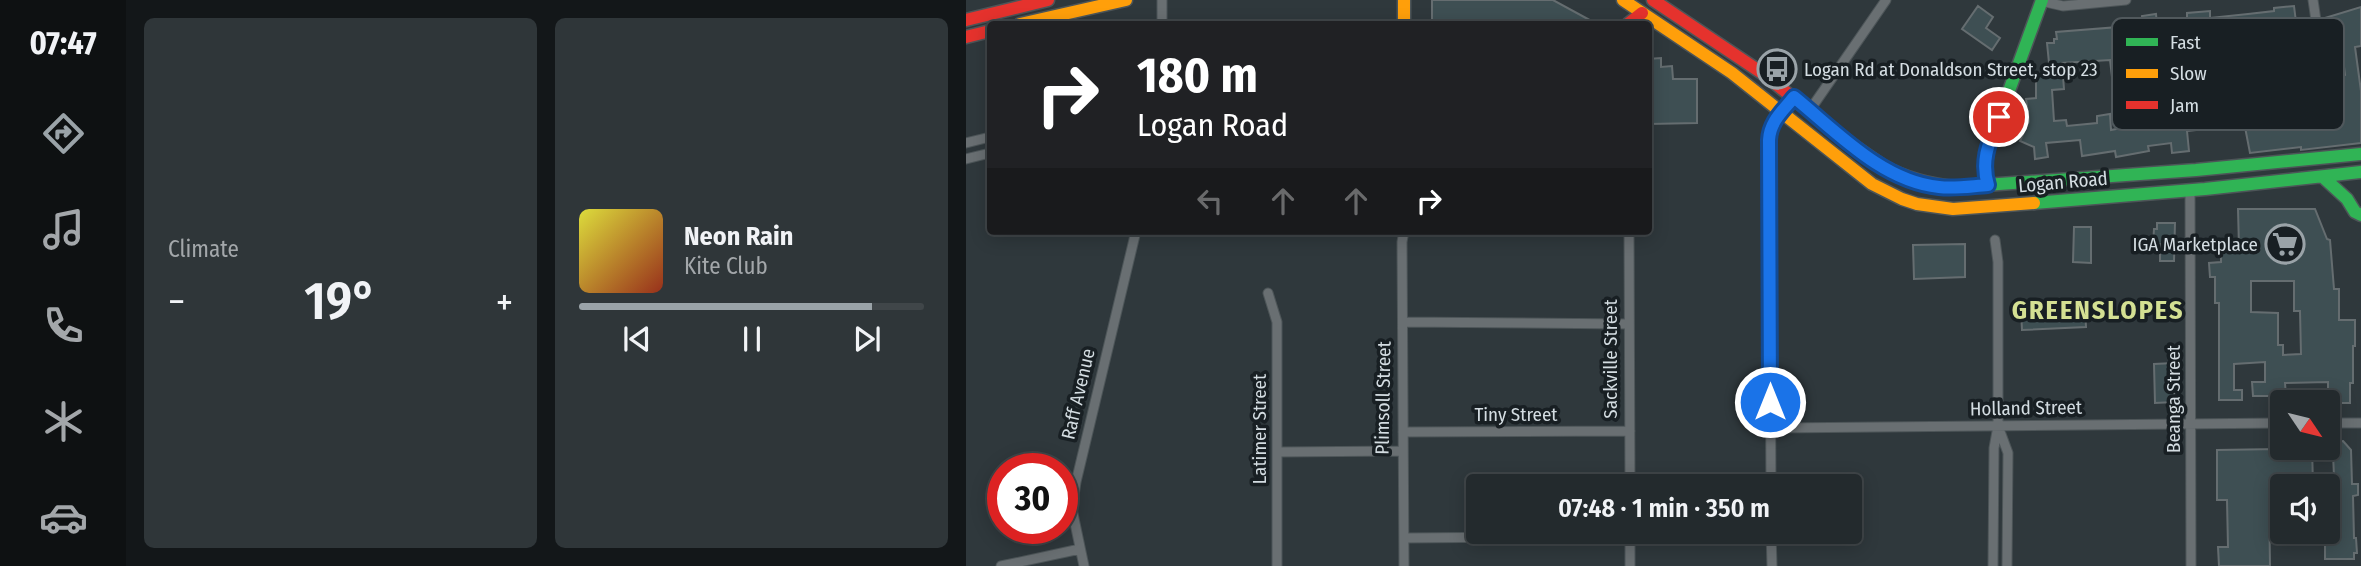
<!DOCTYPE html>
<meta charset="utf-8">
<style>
body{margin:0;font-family:"Fira Sans Condensed",sans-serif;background:#2f3639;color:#f1f3f6;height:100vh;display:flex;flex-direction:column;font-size:26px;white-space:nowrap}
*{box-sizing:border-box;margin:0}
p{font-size:23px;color:#a3a7aa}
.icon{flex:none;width:38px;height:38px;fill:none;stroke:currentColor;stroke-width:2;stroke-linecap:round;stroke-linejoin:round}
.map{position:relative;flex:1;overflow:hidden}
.drawer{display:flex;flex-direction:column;gap:18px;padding:18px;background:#131719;width:840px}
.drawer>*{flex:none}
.top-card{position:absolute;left:21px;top:21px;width:665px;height:214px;border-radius:7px;box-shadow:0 4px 18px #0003,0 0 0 2px #404649;background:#202124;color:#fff;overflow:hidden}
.needle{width:46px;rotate:125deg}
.tools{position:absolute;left:1304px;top:390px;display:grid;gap:14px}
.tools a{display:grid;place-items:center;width:70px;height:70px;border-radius:7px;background:#232a2d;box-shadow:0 4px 18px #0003,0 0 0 2px #404649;font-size:35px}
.speed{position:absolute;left:21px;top:453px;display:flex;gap:14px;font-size:35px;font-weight:700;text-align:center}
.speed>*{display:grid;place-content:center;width:91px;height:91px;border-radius:50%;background:#232a2d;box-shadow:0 4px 18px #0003,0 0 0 2px #404649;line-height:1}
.speed .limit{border:10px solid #d22;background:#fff;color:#111}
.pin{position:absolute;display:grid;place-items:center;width:60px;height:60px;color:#fff;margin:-30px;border:4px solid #fff;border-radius:50%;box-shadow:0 2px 7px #0007}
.me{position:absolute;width:77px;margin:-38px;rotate:0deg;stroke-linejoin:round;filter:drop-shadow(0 0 5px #0008)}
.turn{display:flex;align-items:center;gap:24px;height:147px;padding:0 35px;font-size:32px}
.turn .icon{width:91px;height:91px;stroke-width:2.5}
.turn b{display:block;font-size:49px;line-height:60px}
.lanes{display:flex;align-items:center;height:66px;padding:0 35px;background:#0003;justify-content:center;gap:35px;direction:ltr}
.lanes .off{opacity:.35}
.big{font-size:52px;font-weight:600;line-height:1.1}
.drawer .tile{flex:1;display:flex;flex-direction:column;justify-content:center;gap:10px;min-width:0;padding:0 24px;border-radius:10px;background:#2f3639}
.song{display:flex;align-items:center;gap:21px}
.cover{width:84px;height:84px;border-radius:10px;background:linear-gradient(135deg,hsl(60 70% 55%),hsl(10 70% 35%))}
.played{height:7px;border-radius:4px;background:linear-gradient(90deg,#9aa3a8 85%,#404649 85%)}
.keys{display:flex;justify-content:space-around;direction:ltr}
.heat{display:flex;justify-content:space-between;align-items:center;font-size:38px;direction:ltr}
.drawer .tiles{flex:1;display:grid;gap:18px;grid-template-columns:repeat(2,1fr)}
.trip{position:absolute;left:500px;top:474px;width:396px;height:70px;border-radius:7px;background:#232a2d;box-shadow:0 4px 18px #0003,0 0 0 2px #404649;font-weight:600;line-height:70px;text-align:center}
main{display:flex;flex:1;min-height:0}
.tabs{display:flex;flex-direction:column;width:126px;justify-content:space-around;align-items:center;background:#0e1112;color:#a3a7aa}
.tabs .icon{width:49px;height:49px}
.tabs .active{color:#9aa3a8}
.tabs b{font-size:32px;color:#f1f3f6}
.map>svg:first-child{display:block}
.building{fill:#3e4f53;stroke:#656d70;stroke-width:2;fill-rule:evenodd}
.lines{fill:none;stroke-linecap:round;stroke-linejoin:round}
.street-casing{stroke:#4d5558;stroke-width:11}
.fast-casing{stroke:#4d5558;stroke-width:15}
.slow-casing{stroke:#4d5558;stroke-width:15}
.jam-casing{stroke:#4d5558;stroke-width:15}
.street{stroke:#696f72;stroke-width:9}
.fast{stroke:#30b455;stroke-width:12}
.slow{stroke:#ff9f0a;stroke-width:12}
.jam{stroke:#e5322d;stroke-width:12}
.route-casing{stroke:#114b97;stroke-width:18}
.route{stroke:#1a73e8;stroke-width:12}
.labels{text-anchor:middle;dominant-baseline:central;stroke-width:7;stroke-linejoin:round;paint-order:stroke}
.poi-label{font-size:19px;fill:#d4dde2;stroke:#181f23;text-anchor:start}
.street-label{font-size:19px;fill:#d4dde2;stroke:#181f23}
.district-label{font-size:26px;font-weight:bold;letter-spacing:2px;fill:#d4e093;stroke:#181f23}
.key{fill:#181f23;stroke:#50585c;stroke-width:2}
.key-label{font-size:19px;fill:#d4dde2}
</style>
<main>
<nav class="tabs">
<b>07:47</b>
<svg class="icon active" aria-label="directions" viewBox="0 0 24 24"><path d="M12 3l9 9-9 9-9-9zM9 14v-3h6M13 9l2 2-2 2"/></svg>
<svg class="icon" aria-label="music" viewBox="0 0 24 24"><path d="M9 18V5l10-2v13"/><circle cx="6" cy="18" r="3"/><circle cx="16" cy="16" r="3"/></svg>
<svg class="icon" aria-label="phone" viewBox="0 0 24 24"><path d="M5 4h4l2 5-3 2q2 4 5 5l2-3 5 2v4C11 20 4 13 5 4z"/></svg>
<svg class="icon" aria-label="climate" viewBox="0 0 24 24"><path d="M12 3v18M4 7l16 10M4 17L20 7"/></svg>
<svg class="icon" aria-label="car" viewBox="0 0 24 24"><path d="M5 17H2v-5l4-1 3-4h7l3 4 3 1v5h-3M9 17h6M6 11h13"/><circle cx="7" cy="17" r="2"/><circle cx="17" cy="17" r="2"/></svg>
</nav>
<section class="drawer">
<div class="tiles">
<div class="tile"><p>Climate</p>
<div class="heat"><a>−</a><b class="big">19°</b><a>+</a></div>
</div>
<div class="tile">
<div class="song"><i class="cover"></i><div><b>Neon Rain</b><p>Kite Club</p></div></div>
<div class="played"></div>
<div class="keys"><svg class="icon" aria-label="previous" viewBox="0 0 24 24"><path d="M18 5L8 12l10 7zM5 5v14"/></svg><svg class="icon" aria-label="pause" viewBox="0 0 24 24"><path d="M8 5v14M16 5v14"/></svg><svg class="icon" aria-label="next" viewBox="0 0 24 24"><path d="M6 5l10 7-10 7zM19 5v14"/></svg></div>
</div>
</div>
</section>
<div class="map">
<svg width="1395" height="566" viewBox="0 0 1395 566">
<rect width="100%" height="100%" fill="#2f383c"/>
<path class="building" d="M466,0H587L631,24H466Z
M1012,6L1027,17L1020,28L1034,38L1026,50L996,29Z
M1328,6L1331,30L1315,32L1317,47L1297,51L1296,36L1276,38L1279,66L1250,68L1249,44L1222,47V41L1188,44L1190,63L1172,64L1171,51L1154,52L1156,76L1146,77L1144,60L1096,63L1098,89L1086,90L1088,121L1100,120L1101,126L1131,123V116L1144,114L1145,130L1182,123L1181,116L1189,115L1188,108L1201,107V88L1213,86V89L1271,83L1276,125L1221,131L1223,151L1206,153L1205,143L1182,146L1183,151L1150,157L1149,151L1116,156L1114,140L1080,143L1082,157L1069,159L1068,147L1054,141L1063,121L1060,99L1070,98V74L1084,73L1081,43H1088V39H1091L1090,32L1177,25L1176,16L1190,14L1191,25L1219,23L1221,21V13L1244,11V18L1282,14L1308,11V8Z
M1395,7V46L1389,47L1395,91V143L1335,150V147L1284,153L1278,122L1311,117L1305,79L1316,78L1315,70L1333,67V69L1338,68L1343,101L1366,98L1364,77L1379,75L1375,42L1364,44L1359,18Z
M695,58V67L706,66L707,79H731V123L683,124L682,59Z
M1272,209H1349L1361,239L1364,240L1368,289H1373V320H1389V346H1387V383H1384V403H1362V382L1319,383L1320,396H1287L1286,382H1299V362L1268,364V390H1276V400H1253V303H1249V277H1244L1243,263L1255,262V247H1273ZM1285,281H1328V311H1334L1335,354L1317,355V345H1312V313L1285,312Z
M1191,223H1209L1208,261H1194V244H1187L1188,229H1191Z
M1108,227H1125V263L1107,262Z
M999,244V277L948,279L947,245Z
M1119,307L1120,327L1056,330L1055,310Z
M1208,363V402L1189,403L1188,364Z
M1377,441L1385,450L1386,484H1392V495L1387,496L1388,538H1390L1391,553H1388V559H1359V539H1361L1362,532L1360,477L1368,476L1367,454H1362V443Z
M1332,448H1346L1347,484H1313V499H1303L1304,566H1253L1252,547H1262L1261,500H1251V450L1312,449V455H1332Z"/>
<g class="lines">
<g class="street-casing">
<path id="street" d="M1075,1L1097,6L1160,0
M196,24V0
M1302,65C1358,56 1355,54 1347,0
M844,110L920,0
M0,143L24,137
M0,159L24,153
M1224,190L1225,566
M663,231L664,486
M302,293L311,322V566
M437,322L663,324
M1362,423H1395
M1032,426L1042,453L1041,566
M804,428L1316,423
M437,432L664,431
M311,452L436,451
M805,486L803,131L810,119L828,97
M805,532L806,566
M438,538L805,535
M35,566L114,549
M118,566L106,509L110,482L170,231
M438,566L436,242L438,231
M664,566V532
M1027,566L1028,448L1032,426V262L1029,240"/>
</g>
<g class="fast-casing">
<path id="fast" d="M917,166C941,179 963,185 991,187L1230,170L1395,154
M1357,177L1381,199L1389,212L1395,215
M1022,185L1018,166L1020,154L1076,0
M1068,203L1239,189L1395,172"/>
</g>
<g class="slow-casing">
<path id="slow" d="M438,0V24
M657,0L766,73L906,184L936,199L951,204L987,209L1068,203
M54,24L160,0"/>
</g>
<g class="jam-casing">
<path id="jam" d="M687,0L799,75L875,137L917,166
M0,20L82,0
M662,24L676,13
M0,37L24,31"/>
</g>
<use href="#street" class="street"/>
<use href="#fast" class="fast"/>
<use href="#slow" class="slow"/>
<use href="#jam" class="jam"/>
</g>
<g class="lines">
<g class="route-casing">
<path id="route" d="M804,402L803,140C804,121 817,111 828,97C871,132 916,181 973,187C989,189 1006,186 1022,185C1014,160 1024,140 1033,117"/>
</g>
<use href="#route" class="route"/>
</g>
<defs>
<g id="bus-ring" transform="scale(2.0125)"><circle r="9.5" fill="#181f23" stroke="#9aa3a8" stroke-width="1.5"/><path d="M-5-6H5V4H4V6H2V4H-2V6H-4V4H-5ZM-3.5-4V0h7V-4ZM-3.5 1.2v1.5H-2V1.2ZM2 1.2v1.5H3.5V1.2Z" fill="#9aa3a8"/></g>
<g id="supermarket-ring" transform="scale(2.0125)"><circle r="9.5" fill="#181f23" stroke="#9aa3a8" stroke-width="1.5"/><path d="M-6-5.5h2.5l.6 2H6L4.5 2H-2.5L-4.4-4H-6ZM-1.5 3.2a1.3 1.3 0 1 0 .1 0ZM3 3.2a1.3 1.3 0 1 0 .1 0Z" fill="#9aa3a8"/></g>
</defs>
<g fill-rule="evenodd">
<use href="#bus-ring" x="811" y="69"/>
<use href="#supermarket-ring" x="1319" y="244"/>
</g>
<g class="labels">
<g class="poi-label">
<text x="838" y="69">Logan Rd at Donaldson Street, stop 23</text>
<text x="1292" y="244" text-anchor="end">IGA Marketplace</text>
</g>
<g class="street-label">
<text transform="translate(1097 182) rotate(-5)">Logan Road</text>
<text transform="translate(644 359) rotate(-90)">Sackville Street</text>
<text transform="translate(112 394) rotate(-77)">Raff Avenue</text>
<text transform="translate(417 398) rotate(-89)">Plimsoll Street</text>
<text transform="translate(1207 399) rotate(-90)">Beanga Street</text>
<text transform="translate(1060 408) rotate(-1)">Holland Street</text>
<text x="550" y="414">Tiny Street</text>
<text transform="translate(293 429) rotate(-90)">Latimer Street</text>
</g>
<g class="district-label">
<text x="1132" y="310">GREENSLOPES</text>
</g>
</g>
<rect x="1146" y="18" width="232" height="112" rx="10" class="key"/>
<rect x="1160" y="38" width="32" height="8" fill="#30b455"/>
<rect x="1160" y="69" width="32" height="9" fill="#ff9f0a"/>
<rect x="1160" y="101" width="32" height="8" fill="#e5322d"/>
<g class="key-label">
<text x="1204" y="49">Fast</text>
<text x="1204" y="80">Slow</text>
<text x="1204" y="112">Jam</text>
</g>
</svg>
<div class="tools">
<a><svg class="needle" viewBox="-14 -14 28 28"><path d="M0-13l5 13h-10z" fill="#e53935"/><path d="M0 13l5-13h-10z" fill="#a3a7aa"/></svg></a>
<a><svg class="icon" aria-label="sound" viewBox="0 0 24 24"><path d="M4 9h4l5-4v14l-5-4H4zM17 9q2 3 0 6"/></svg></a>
</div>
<div class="speed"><div class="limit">30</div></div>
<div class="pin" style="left:1033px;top:117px;background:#d93025"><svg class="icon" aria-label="arrive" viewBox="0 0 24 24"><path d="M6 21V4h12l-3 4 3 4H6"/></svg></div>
<svg class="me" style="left:804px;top:402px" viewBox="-20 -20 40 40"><circle r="17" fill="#1a73e8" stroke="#fff" stroke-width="3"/><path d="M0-11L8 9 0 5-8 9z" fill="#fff"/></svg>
<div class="trip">07:48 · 1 min · 350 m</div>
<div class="top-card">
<div class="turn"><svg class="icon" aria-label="right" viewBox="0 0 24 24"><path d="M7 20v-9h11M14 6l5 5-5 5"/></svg><div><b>180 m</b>Logan Road</div></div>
<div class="lanes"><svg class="icon off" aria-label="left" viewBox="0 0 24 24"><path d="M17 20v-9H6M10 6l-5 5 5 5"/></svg><svg class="icon off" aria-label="ahead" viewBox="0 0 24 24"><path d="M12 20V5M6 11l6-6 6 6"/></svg><svg class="icon off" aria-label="ahead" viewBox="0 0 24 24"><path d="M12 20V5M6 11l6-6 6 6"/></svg><svg class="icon" aria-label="right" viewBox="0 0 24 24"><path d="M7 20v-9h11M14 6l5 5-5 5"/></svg></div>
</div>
</div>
</main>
